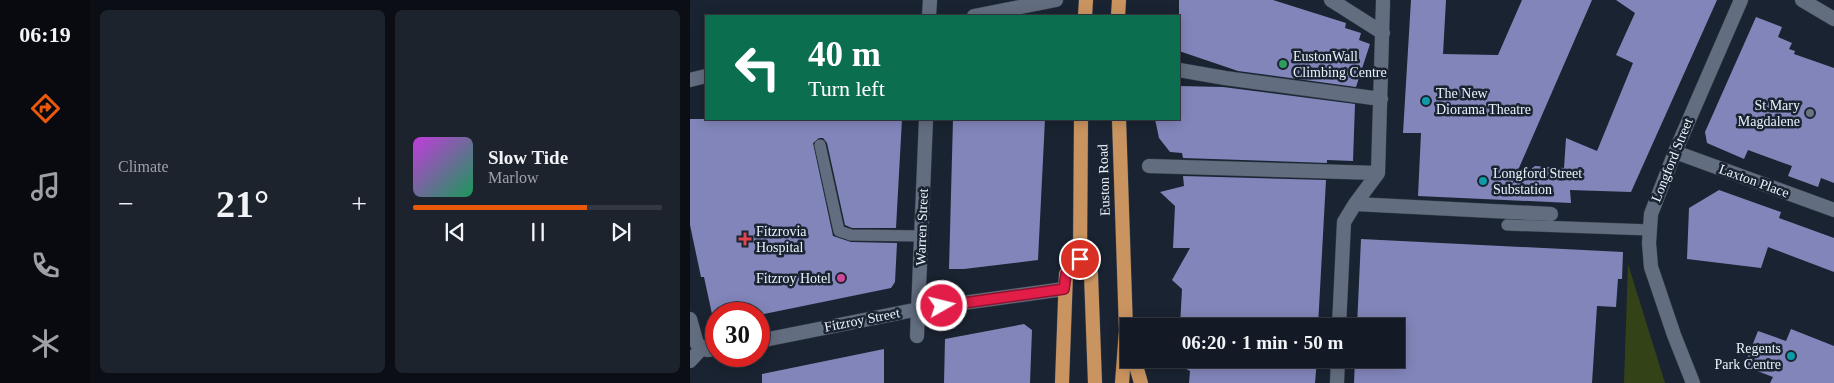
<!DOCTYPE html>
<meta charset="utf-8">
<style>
body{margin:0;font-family:"Times New Roman",serif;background:#1d232d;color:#f1f3f6;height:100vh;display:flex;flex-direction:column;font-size:19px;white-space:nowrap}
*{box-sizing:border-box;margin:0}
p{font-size:16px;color:#9da1a7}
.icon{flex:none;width:28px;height:28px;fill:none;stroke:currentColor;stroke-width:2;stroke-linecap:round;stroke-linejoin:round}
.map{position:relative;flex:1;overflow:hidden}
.sheet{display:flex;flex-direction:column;gap:10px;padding:10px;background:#0b0e14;width:600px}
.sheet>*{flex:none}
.banner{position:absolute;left:15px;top:15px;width:475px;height:105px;border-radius:0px;box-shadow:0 2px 12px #0003,0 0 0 1px #333842;background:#0b6e4f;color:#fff;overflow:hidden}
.speed{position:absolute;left:15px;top:302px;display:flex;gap:10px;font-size:25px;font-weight:700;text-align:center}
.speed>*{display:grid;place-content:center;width:65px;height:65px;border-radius:50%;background:#141a25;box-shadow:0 2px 12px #0003,0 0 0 1px #333842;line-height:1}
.speed .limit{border:8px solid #d22;background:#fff;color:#111}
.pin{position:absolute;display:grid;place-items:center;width:42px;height:42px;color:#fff;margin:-21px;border:2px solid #fff;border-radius:50%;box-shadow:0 1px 5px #0007}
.me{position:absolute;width:55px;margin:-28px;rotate:82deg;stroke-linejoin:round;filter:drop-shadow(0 0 4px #0008)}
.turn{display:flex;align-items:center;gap:18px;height:105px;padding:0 20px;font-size:22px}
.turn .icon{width:65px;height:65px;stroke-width:2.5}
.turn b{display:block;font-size:35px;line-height:42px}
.big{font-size:38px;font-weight:700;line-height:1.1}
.sheet .widget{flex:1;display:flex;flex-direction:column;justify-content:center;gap:8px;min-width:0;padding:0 18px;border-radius:8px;background:#1d232d}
.song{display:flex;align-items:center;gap:15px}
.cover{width:60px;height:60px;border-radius:8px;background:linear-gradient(135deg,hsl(290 70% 55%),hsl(150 70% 35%))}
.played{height:5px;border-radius:2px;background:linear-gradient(90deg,#ea580c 70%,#333842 70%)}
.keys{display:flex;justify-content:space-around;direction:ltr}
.heat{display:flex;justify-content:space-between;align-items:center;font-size:28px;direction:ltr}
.sheet .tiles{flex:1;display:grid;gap:10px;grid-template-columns:repeat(2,1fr)}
.trip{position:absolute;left:430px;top:318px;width:285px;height:50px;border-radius:0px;background:#141a25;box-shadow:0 2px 12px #0003,0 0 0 1px #333842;font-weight:700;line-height:50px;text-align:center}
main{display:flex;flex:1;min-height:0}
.dock{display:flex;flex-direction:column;width:90px;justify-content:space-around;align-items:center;background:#080a0f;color:#9da1a7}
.dock .icon{width:35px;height:35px}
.dock .current{color:#ea580c}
.dock b{font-size:22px;color:#f1f3f6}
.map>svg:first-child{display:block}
.green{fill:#344317}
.building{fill:#8285b9}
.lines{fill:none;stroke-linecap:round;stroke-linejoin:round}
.service-casing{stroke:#383f4b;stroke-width:12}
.pedestrian-casing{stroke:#383f4b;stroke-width:15}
.minor-casing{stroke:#383f4b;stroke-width:15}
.trunk-casing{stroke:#383f4b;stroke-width:15}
.service{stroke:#626d7f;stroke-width:11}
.pedestrian{stroke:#626d7f;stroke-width:14}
.minor{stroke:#626d7f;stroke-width:14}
.trunk{stroke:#ca9460;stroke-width:14}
.route-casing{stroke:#92132f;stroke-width:12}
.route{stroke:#e11d48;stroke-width:9}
.leisure-dot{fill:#2e9e5b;stroke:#1a2331;stroke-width:2}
.culture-dot{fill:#0f9aa8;stroke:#1a2331;stroke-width:2}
.worship-dot{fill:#6b7280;stroke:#1a2331;stroke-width:2}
.health-dot{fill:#e0444e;stroke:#1a2331;stroke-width:2}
.hotel-dot{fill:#d1479c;stroke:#1a2331;stroke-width:2}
.labels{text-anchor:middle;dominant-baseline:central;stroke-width:5;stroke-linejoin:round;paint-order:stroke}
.poi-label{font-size:14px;fill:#ecf2fc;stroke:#1a2331;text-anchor:start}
.street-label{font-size:14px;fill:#ecf2fc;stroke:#1a2331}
</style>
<main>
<nav class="dock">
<b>06:19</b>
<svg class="icon current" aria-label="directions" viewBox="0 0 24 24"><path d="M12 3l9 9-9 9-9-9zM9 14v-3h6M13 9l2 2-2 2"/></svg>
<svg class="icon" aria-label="music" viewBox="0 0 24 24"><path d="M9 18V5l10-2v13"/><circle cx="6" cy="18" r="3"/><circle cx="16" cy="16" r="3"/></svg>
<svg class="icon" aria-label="phone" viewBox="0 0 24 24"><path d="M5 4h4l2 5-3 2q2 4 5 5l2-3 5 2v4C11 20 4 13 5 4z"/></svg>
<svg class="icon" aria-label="climate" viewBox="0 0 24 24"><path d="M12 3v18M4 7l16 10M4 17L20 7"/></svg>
</nav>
<section class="sheet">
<div class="tiles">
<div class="widget"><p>Climate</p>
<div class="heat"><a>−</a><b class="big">21°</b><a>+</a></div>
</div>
<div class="widget">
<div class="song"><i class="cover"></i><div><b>Slow Tide</b><p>Marlow</p></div></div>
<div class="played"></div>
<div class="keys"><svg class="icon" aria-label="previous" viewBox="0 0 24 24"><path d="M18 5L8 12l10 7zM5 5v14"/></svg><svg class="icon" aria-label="pause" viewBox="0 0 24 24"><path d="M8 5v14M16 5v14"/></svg><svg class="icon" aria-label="next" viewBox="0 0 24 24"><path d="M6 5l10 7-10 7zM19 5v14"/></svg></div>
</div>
</div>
</section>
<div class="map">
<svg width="1144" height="383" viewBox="0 0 1144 383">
<rect width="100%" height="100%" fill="#1a2331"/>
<path class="green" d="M938,264L975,383H934Z"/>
<path class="building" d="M489,0H583L656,23L655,28L671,33L669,40L680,44L666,87L548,71L489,51Z
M721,0H756L753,54L808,55L832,0H902L822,184L845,166L874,168L876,138L907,151L943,63L926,55L945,13L926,0H1027L941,192L880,190L881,203L728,196L731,133H713Z
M1066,17L1092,27L1088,37L1102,43L1099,49L1105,51L1104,54L1144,68V183L1131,178L1128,187L1098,176L1102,166L1058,150L1054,159L1017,143L1015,132Z
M489,86L533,87L665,104L663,161L637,160V163L493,158L492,153L480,152L469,138L465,119H489Z
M0,119H212L206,228H162L155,225L137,143L133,138H129L123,143L143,236L161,242L207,243L205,282L201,288L74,314H22L14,277H11L0,225Z
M263,119H355L348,260L274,269H259Z
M493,176L636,180L628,326H490L492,289L482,280L500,248H483L485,206L470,192L494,186Z
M1029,190L1091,212L1089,218L1144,238V272L1078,247L1071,268L997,259L999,208Z
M671,239L933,252L932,279H928L926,307L907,306L902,383H664L665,359H706V326H667Z
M334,324L342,330L340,383H254L255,339Z
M1101,329L1144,346V383H1080L1083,377L1054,366L1068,331L1096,341Z
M194,349V383H72V374Z
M491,359H627L625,383H499L500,371L487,364Z"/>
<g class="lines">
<g class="service-casing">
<path id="service" d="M130,145L149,231L161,235L232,236
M817,225L960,230"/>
</g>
<g class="pedestrian-casing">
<path id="pedestrian" d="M641,0L693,33
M489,70L535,78L691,99
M459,166L688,173
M665,204L688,173L693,2
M649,326L654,222L665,204L861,214
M0,361L12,348
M647,383L648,359"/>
</g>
<g class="minor-casing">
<path id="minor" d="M1112,0L1144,19
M239,16L240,0
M284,16L366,0
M0,80L16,76
M985,152L1144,210
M0,319L7,344L17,350L26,349
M227,336L236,119
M69,341L229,309L374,289
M1003,383L984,335L961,267L959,243L961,214L985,152L1051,0"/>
</g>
<g class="trunk-casing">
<path id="trunk" d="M395,16L396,0
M428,16L429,0
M429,119L436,330L432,383
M390,259L391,119
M390,259L401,274L405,383
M444,359L451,383
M372,383L376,274L390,259"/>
</g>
<use href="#service" class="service"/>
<use href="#pedestrian" class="pedestrian"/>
<use href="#minor" class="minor"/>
<use href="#trunk" class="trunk"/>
</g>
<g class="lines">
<g class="route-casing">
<path id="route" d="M252,306L374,289L376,274L390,259"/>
</g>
<use href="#route" class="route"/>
</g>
<circle class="leisure-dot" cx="593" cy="64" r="5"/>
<g class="culture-dot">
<circle cx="736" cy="101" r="5"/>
<circle cx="793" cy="181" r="5"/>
<circle cx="1101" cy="356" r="5"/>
</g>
<circle class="worship-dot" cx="1120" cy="113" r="5"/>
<path class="health-dot" d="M52.5 231.5h5v5h5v5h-5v5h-5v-5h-5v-5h5z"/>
<circle class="hotel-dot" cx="151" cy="278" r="5"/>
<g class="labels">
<g class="poi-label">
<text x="603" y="56">EustonWall<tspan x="603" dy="16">Climbing Centre</tspan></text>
<text x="746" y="93">The New<tspan x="746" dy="16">Diorama Theatre</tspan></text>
<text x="1110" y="105" text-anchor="end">St Mary<tspan x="1110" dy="16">Magdalene</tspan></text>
<text x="803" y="173">Longford Street<tspan x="803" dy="16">Substation</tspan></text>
<text x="66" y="231">Fitzrovia<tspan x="66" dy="16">Hospital</tspan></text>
<text x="141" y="278" text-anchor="end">Fitzroy Hotel</text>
<text x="1091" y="348" text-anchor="end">Regents<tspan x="1091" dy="16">Park Centre</tspan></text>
</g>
<g class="street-label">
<text transform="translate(982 160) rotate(-68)">Longford Street</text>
<text transform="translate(414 180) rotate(-92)">Euston Road</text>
<text transform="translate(1064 181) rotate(20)">Laxton Place</text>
<text transform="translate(232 227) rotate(-88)">Warren Street</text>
<text transform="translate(172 320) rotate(-11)">Fitzroy Street</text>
</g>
</g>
</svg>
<div class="speed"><div class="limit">30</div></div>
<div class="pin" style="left:390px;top:259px;background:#d93025"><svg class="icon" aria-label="arrive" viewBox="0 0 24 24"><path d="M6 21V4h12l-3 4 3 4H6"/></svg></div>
<svg class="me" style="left:252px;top:306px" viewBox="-20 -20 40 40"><circle r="17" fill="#e11d48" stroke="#fff" stroke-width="3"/><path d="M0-11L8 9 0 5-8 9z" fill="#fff"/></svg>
<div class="trip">06:20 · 1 min · 50 m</div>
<div class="banner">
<div class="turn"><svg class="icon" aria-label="left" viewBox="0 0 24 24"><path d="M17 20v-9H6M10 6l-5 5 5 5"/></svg><div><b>40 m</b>Turn left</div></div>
</div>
</div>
</main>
